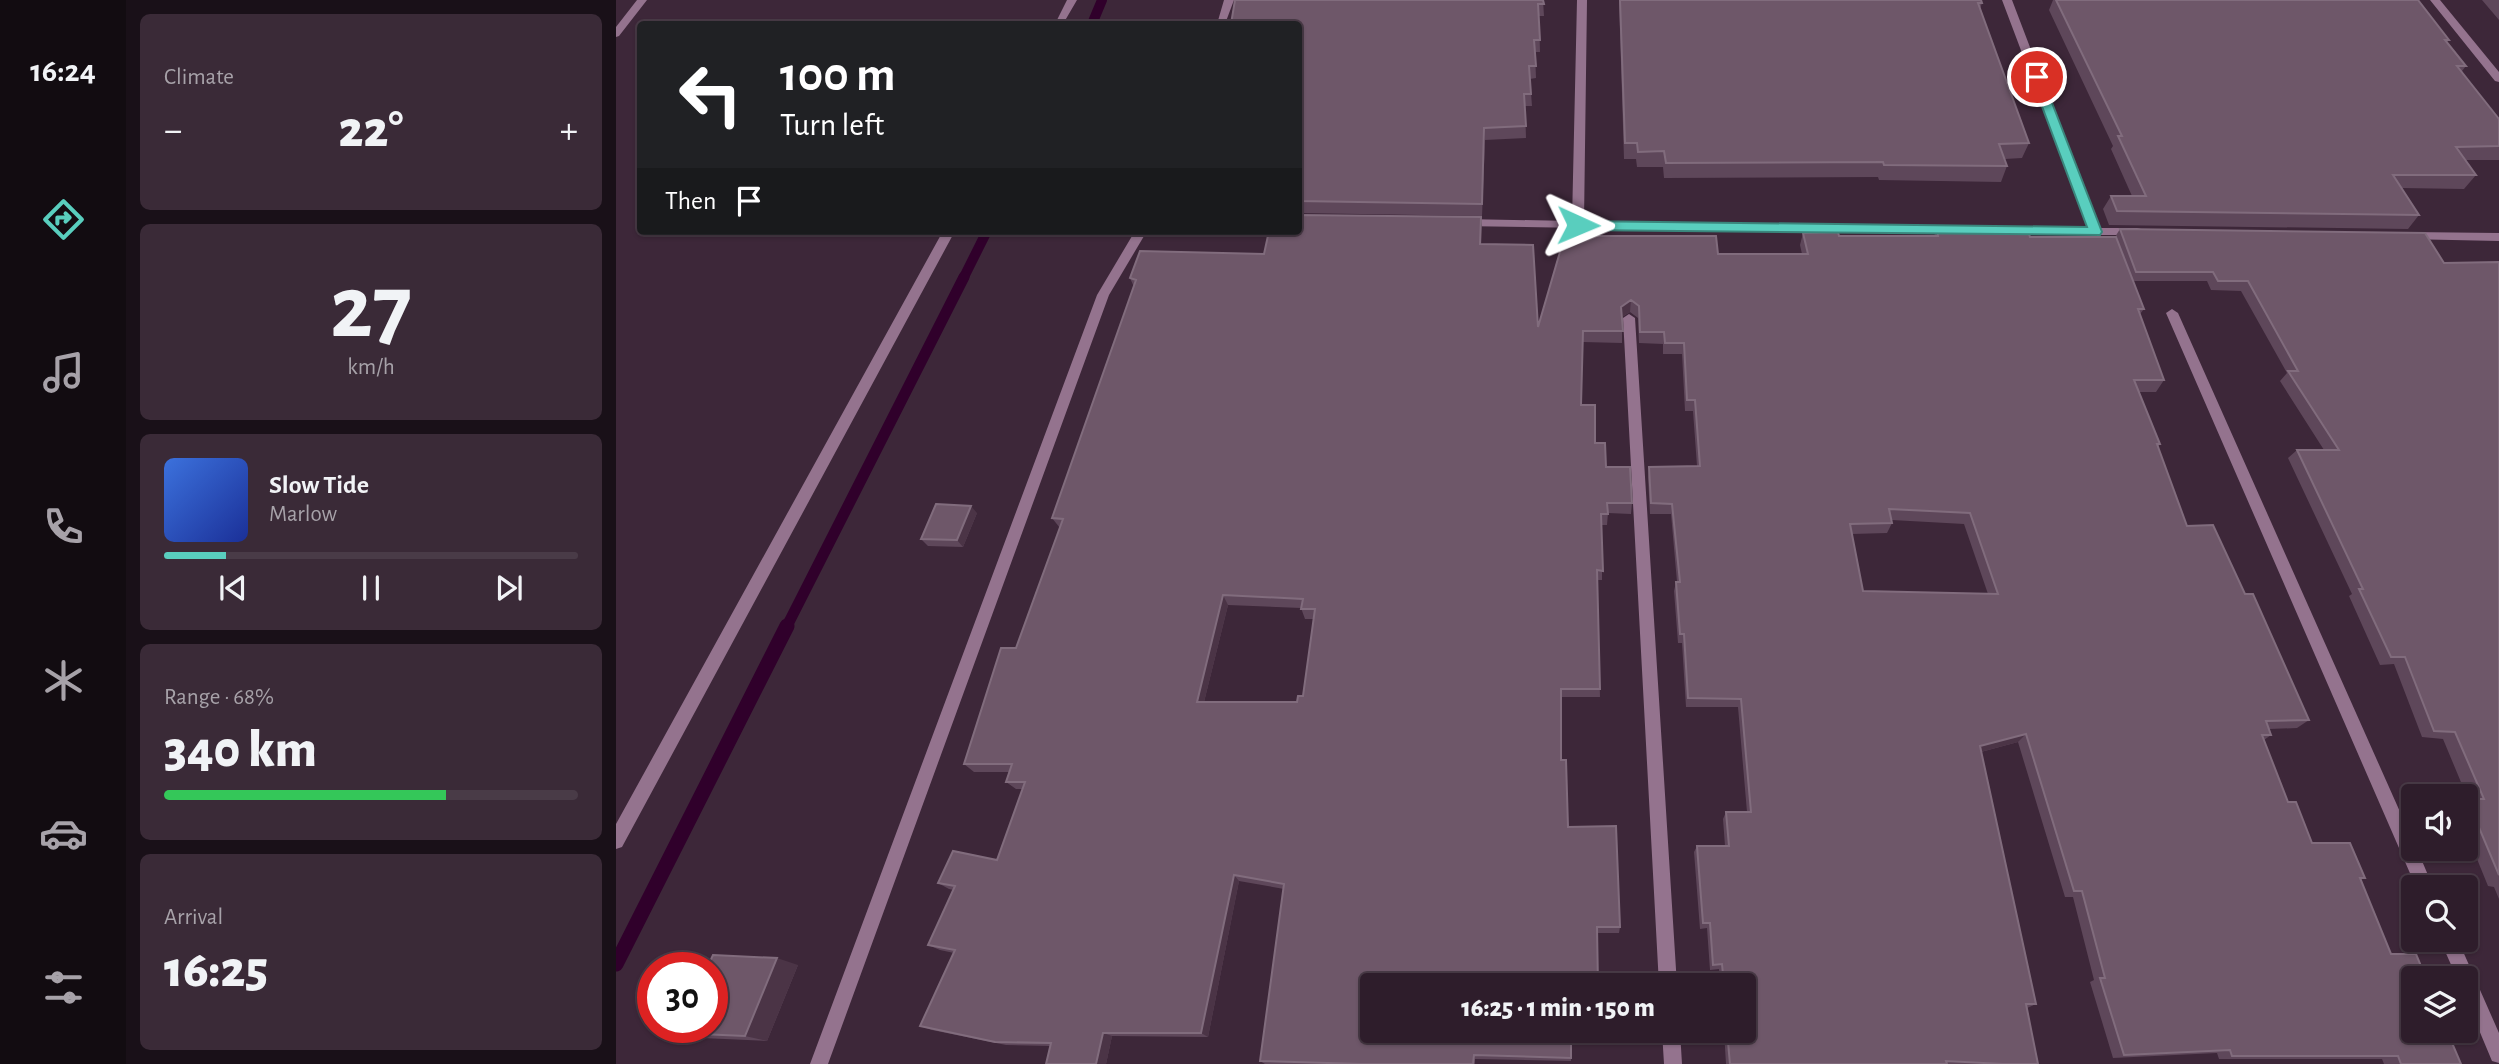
<!DOCTYPE html>
<meta charset="utf-8">
<style>
body{margin:0;font-family:"Alegreya Sans",sans-serif;background:#3a2a37;color:#f1f3f6;height:100vh;display:flex;flex-direction:column;font-size:26px;white-space:nowrap}
*{box-sizing:border-box;margin:0}
p{font-size:23px;color:#a7a2a9}
.icon{flex:none;width:38px;height:38px;fill:none;stroke:currentColor;stroke-width:2;stroke-linecap:round;stroke-linejoin:round}
.map{position:relative;flex:1;overflow:hidden}
.side{display:flex;flex-direction:column;gap:14px;padding:14px;background:#191018;width:490px}
.side>*{flex:none}
.top-card{position:absolute;left:21px;top:21px;width:665px;height:214px;border-radius:7px;box-shadow:0 2px 5px #0004,0 0 0 2px #493b47;background:#202124;color:#fff;overflow:hidden}
.fabs{position:absolute;left:1785px;top:784px;display:grid;gap:14px}
.fabs a{display:grid;place-items:center;width:77px;height:77px;border-radius:7px;background:#2e1d2b;box-shadow:0 2px 5px #0004,0 0 0 2px #493b47;font-size:35px}
.speed{position:absolute;left:21px;top:952px;display:flex;gap:14px;font-size:35px;font-weight:700;text-align:center}
.speed>*{display:grid;place-content:center;width:91px;height:91px;border-radius:50%;background:#2e1d2b;box-shadow:0 2px 5px #0004,0 0 0 2px #493b47;line-height:1}
.speed .limit{border:10px solid #d22;background:#fff;color:#111}
.pin{position:absolute;display:grid;place-items:center;width:60px;height:60px;color:#fff;margin:-30px;border:4px solid #fff;border-radius:50%;box-shadow:0 2px 7px #0007}
.me{position:absolute;width:77px;margin:-38px;rotate:91deg;stroke-linejoin:round;filter:drop-shadow(0 0 5px #0008)}
.turn{display:flex;align-items:center;gap:24px;height:147px;padding:0 28px;font-size:32px}
.turn .icon{width:91px;height:91px;stroke-width:2.5}
.turn b{display:block;font-size:49px;line-height:60px}
.then{display:flex;align-items:center;height:66px;padding:0 28px;background:#0003;gap:14px;font-size:26px}
.big{font-size:52px;font-weight:800;line-height:1.1}
.side .widget{flex:1;display:flex;flex-direction:column;justify-content:center;gap:10px;min-width:0;padding:0 24px;border-radius:10px;background:#3a2a37}
.side .dial{align-items:center;gap:0}
.dial b{font-size:91px;line-height:1}
.song{display:flex;align-items:center;gap:21px}
.cover{width:84px;height:84px;border-radius:10px;background:linear-gradient(135deg,hsl(220 70% 55%),hsl(230 70% 35%))}
.played{height:7px;border-radius:4px;background:linear-gradient(90deg,#59cebe 15%,#493b47 15%)}
.keys{display:flex;justify-content:space-around;direction:ltr}
.heat{display:flex;justify-content:space-between;align-items:center;font-size:38px;direction:ltr}
.charge{height:10px;border-radius:5px;background:linear-gradient(90deg,#34c759 68%,#493b47 0)}
.trip{position:absolute;left:744px;top:973px;width:396px;height:70px;border-radius:7px;background:#2e1d2b;box-shadow:0 2px 5px #0004,0 0 0 2px #493b47;font-weight:800;line-height:70px;text-align:center}
main{display:flex;flex:1;min-height:0}
.tabs{display:flex;flex-direction:column;width:126px;justify-content:space-around;align-items:center;background:#120c11;color:#a7a2a9}
.tabs .icon{width:49px;height:49px}
.tabs .selected{color:#59cebe}
.tabs b{font-size:32px;color:#f1f3f6}
.map>svg:first-child{display:block}
.lines{fill:none;stroke-linecap:round;stroke-linejoin:round}
.stream-far2{stroke:#30002b;stroke-width:10}
.stream-far1{stroke:#30002b;stroke-width:11}
.stream{stroke:#30002b;stroke-width:15}
.service{fill:#94738e;fill-rule:evenodd}
.minor{fill:#94738e;fill-rule:evenodd}
.wall{fill:#5e475a;fill-rule:evenodd}
.shaded-wall{fill:#4b3446}
.building{fill:#6e5769;stroke:#816c7d;stroke-width:2;fill-rule:evenodd}
.route{fill:#59cebe;stroke:#3a867c;stroke-width:2}
</style>
<main>
<nav class="tabs">
<b>16:24</b>
<svg class="icon selected" aria-label="directions" viewBox="0 0 24 24"><path d="M12 3l9 9-9 9-9-9zM9 14v-3h6M13 9l2 2-2 2"/></svg>
<svg class="icon" aria-label="music" viewBox="0 0 24 24"><path d="M9 18V5l10-2v13"/><circle cx="6" cy="18" r="3"/><circle cx="16" cy="16" r="3"/></svg>
<svg class="icon" aria-label="phone" viewBox="0 0 24 24"><path d="M5 4h4l2 5-3 2q2 4 5 5l2-3 5 2v4C11 20 4 13 5 4z"/></svg>
<svg class="icon" aria-label="climate" viewBox="0 0 24 24"><path d="M12 3v18M4 7l16 10M4 17L20 7"/></svg>
<svg class="icon" aria-label="car" viewBox="0 0 24 24"><path d="M5 17H2v-5l4-1 3-4h7l3 4 3 1v5h-3M9 17h6M6 11h13"/><circle cx="7" cy="17" r="2"/><circle cx="17" cy="17" r="2"/></svg>
<svg class="icon" aria-label="filters" viewBox="0 0 24 24"><path d="M4 7h16M4 17h16"/><circle cx="9" cy="7" r="2"/><circle cx="15" cy="17" r="2"/></svg>
</nav>
<section class="side">
<div class="widget"><p>Climate</p>
<div class="heat"><a>−</a><b class="big">22°</b><a>+</a></div>
</div>
<div class="widget dial"><b>27</b><p>km/h</p></div>
<div class="widget">
<div class="song"><i class="cover"></i><div><b>Slow Tide</b><p>Marlow</p></div></div>
<div class="played"></div>
<div class="keys"><svg class="icon" aria-label="previous" viewBox="0 0 24 24"><path d="M18 5L8 12l10 7zM5 5v14"/></svg><svg class="icon" aria-label="pause" viewBox="0 0 24 24"><path d="M8 5v14M16 5v14"/></svg><svg class="icon" aria-label="next" viewBox="0 0 24 24"><path d="M6 5l10 7-10 7zM19 5v14"/></svg></div>
</div>
<div class="widget"><p>Range · 68%</p><b class="big">340 km</b><div class="charge"></div></div>
<div class="widget"><p>Arrival</p><b class="big">16:25</b></div>
</section>
<div class="map">
<svg width="1883" height="1064" viewBox="0 0 1883 1064">
<rect width="100%" height="100%" fill="#3d2739"/>
<g class="lines">
<path class="stream-far2" d="M476,24L486,0
M347,279L371,231"/>
<path class="stream-far1" d="M170,628L348,277"/>
<path class="stream" d="M0,964L171,626"/>
<path class="service" d="M21,0H31L3,36L0,37V27Z
M451,0H461L447,24H439Z
M327,231H339L6,847L0,849V824Z"/>
<path class="minor" d="M608,0H618L609,24H601Z
M961,0H971L968,221L1339,226L1345,230L1339,234L844,226L842,223L848,219L956,221Z
M1386,0H1396L1483,228H1521L1525,229V235H1394L1388,231L1394,227L1472,228Z
M1814,0H1824L1883,72V82L1879,81Z
M519,231H531L493,295L212,1064H194L481,295Z
M1793,232L1883,233V241L1789,239V233Z
M1556,309L1562,313L1797,841V849H1801L1817,887H1800L1550,313Z
M1013,314L1019,318L1061,985H1043L1007,318Z
M1824,940H1842L1883,1033V1063L1876,1061L1850,999V978H1841Z
M1046,1031H1064L1066,1064H1048Z"/>
</g>
<path class="wall" d="M927,0L928,16H923L924,52H919L920,78L914,79L916,106H909L910,138L869,140L866,216L682,213V24Z
M1003,0H1365L1366,3L1364,9L1413,143L1406,158L1389,159L1391,166L1385,182L1263,180L1262,177L1048,178L1047,167H1021L1020,159H1008Z
M1437,0H1802L1833,40L1831,42L1850,66L1846,71L1883,146V160H1850L1860,175L1848,189L1786,188L1803,215L1792,229L1493,225L1487,209L1495,196H1516L1495,149L1497,146L1433,10Z
M1866,0H1883V20Z
M865,217V244L922,327L1102,254H1186L1184,245L1187,233L1223,236H1318L1321,229L1414,237H1499L1504,229L1828,263L1883,262V899L1878,887L1872,886L1850,832V800L1852,799L1827,739L1806,737L1778,664L1764,665L1733,596L1736,594L1672,458L1681,450H1708L1664,381L1671,373L1625,291L1595,290L1591,281H1517L1528,309L1524,314L1548,380L1540,392H1523L1544,444L1542,447L1571,526L1629,594L1693,720L1681,728L1653,729L1655,735L1648,740L1672,802L1696,843L1749,878L1744,880L1775,954L1845,1064H1768L1766,1059H1603L1601,1053L1497,1058L1474,982L1478,980L1457,897H1449L1402,742L1365,752L1420,1004L1411,1008L1422,1064H1110L1108,1031H1127V985H1104L1103,969L1094,970L1091,928L1084,929L1078,852L1081,846H1109L1107,819L1110,812H1131L1122,707H1070L1066,643H1062L1058,591L1060,582H1061L1055,514H1034L1032,477L1033,467L1081,466L1077,411H1069L1066,354H1047V344L1023,343L1022,318L1014,312L1006,317V343L967,342L965,405L979,443L990,467L1016,503L1015,514L992,513L991,525H986V580H981L984,697H945V760L952,827L1004,927L1003,933H981L756,985L955,1031V1061L859,1059V1064H649L644,1061L668,889L623,881L592,1037L496,1036L490,1064H430L434,1046L390,1045L316,1030L304,1026L338,953L324,950L312,945L338,890L333,889L322,883L381,860L407,789H400L390,782L393,772H358L348,764L400,648L444,528L436,518L518,287L514,278ZM1276,520L1348,524L1372,594L1247,591L1236,534L1271,533L1276,523ZM612,605L685,608L689,619H698L687,696L681,702H588Z
M361,513L347,547L312,546L305,539Z
M182,965L151,1041L86,1038L62,1033Z"/>
<path class="shaded-wall" d="M868,128L869,140L866,216V204Z
M865,217L866,229L865,256L864,244Z
M1015,300L1014,312L1004,318L1005,307Z
M355,506L361,513L347,547L341,540Z
M607,595L612,605L586,710L581,702Z
M1410,734L1402,742L1357,754L1364,746Z
M618,875L623,881L592,1037L585,1033Z
M161,958L182,965L151,1041L129,1036Z
M487,1033L496,1036L490,1064H480Z"/>
<path class="building" d="M619,0H927L928,4H922L924,40H918L920,66H913L915,94H908L910,126L868,128L866,204L682,201V24H615Z
M1004,0H1365L1366,3H1362L1413,143L1383,144L1391,166L1268,165L1267,162L1050,163L1048,151L1022,152L1021,143H1009Z
M1440,0H1802L1833,40H1829L1850,66H1841L1883,119V146L1840,147L1860,175H1777L1803,215L1501,211L1495,196H1530L1502,136H1506Z
M682,215L865,217L864,244L917,245L922,327L946,245H956V236H1100L1102,254H1192L1187,233L1222,232L1223,236H1322L1321,229L1411,227L1414,237H1500L1528,309H1522L1548,380H1518L1544,444H1541L1571,526L1597,525L1629,594H1637L1693,720L1650,721L1655,735H1646L1672,802H1680L1696,843H1734L1749,878H1744L1775,954H1800L1810,978H1797V1031H1831L1845,1064H1785L1782,1056H1616L1614,1050L1508,1055L1484,978H1489L1466,891H1458L1410,734L1364,746L1420,1004H1410L1422,1064H1387L1330,1061L1331,1064H1114L1111,1031H1127V985H1108L1106,964L1097,965L1094,923H1087L1081,846H1113L1110,812H1135L1125,699L1072,698L1068,634H1064L1060,582H1064L1056,504L1035,503L1033,467L1084,466L1079,400H1071L1068,343H1049L1048,332H1024L1023,306L1015,300L1005,307L1007,331H967L965,405H979V443H989L990,467H1014L1016,503H991L992,514H985L987,571L981,570L984,689H945V760H950L952,827L1000,826L1004,927H981L982,985H756V1031H955V1058L858,1055L857,1064H745L644,1061L668,884L618,875L585,1033H487L480,1064H430L435,1043L379,1042L304,1026L339,950L312,945L339,886L322,883L337,851L381,860L409,782H390L396,764H348L385,648H400L447,519L436,518L520,280L514,278L524,251L648,254L653,231H682ZM1273,509L1354,513L1382,594L1247,591L1234,524L1276,523ZM607,595L687,599L685,609H699L687,696H682L681,702H581Z
M1504,229L1809,233L1828,263L1883,262V875L1851,799H1868L1839,732L1818,731L1789,657H1775L1743,589H1747L1681,450H1723L1672,371H1682L1632,281H1602L1597,272H1520Z
M320,504L355,506L341,540L305,539Z
M97,955L161,958L129,1036L62,1033L64,1027H96V968H91Z"/>
<path class="route" d="M1417,75L1426,77L1486,232L1484,235L962,230L956,225L962,221L1471,227L1415,77Z"/>
</svg>
<div class="fabs">
<a><svg class="icon" aria-label="sound" viewBox="0 0 24 24"><path d="M4 9h4l5-4v14l-5-4H4zM17 9q2 3 0 6"/></svg></a>
<a><svg class="icon" aria-label="search" viewBox="0 0 24 24"><circle cx="10" cy="10" r="6"/><path d="M15 15l6 6"/></svg></a>
<a><svg class="icon" aria-label="layers" viewBox="0 0 24 24"><path d="M12 4l9 5-9 5-9-5zM3 14l9 5 9-5"/></svg></a>
</div>
<div class="speed"><div class="limit">30</div></div>
<div class="pin" style="left:1421px;top:77px;background:#d93025"><svg class="icon" aria-label="arrive" viewBox="0 0 24 24"><path d="M6 21V4h12l-3 4 3 4H6"/></svg></div>
<svg class="me" style="left:962px;top:225px" viewBox="-20 -20 40 40"><path d="M0-17L14 15 0 8-14 15z" fill="#59cebe" stroke="#fff" stroke-width="4"/></svg>
<div class="trip">16:25 · 1 min · 150 m</div>
<div class="top-card">
<div class="turn"><svg class="icon" aria-label="left" viewBox="0 0 24 24"><path d="M17 20v-9H6M10 6l-5 5 5 5"/></svg><div><b>100 m</b>Turn left</div></div>
<div class="then">Then<svg class="icon" aria-label="arrive" viewBox="0 0 24 24"><path d="M6 21V4h12l-3 4 3 4H6"/></svg></div>
</div>
</div>
</main>
